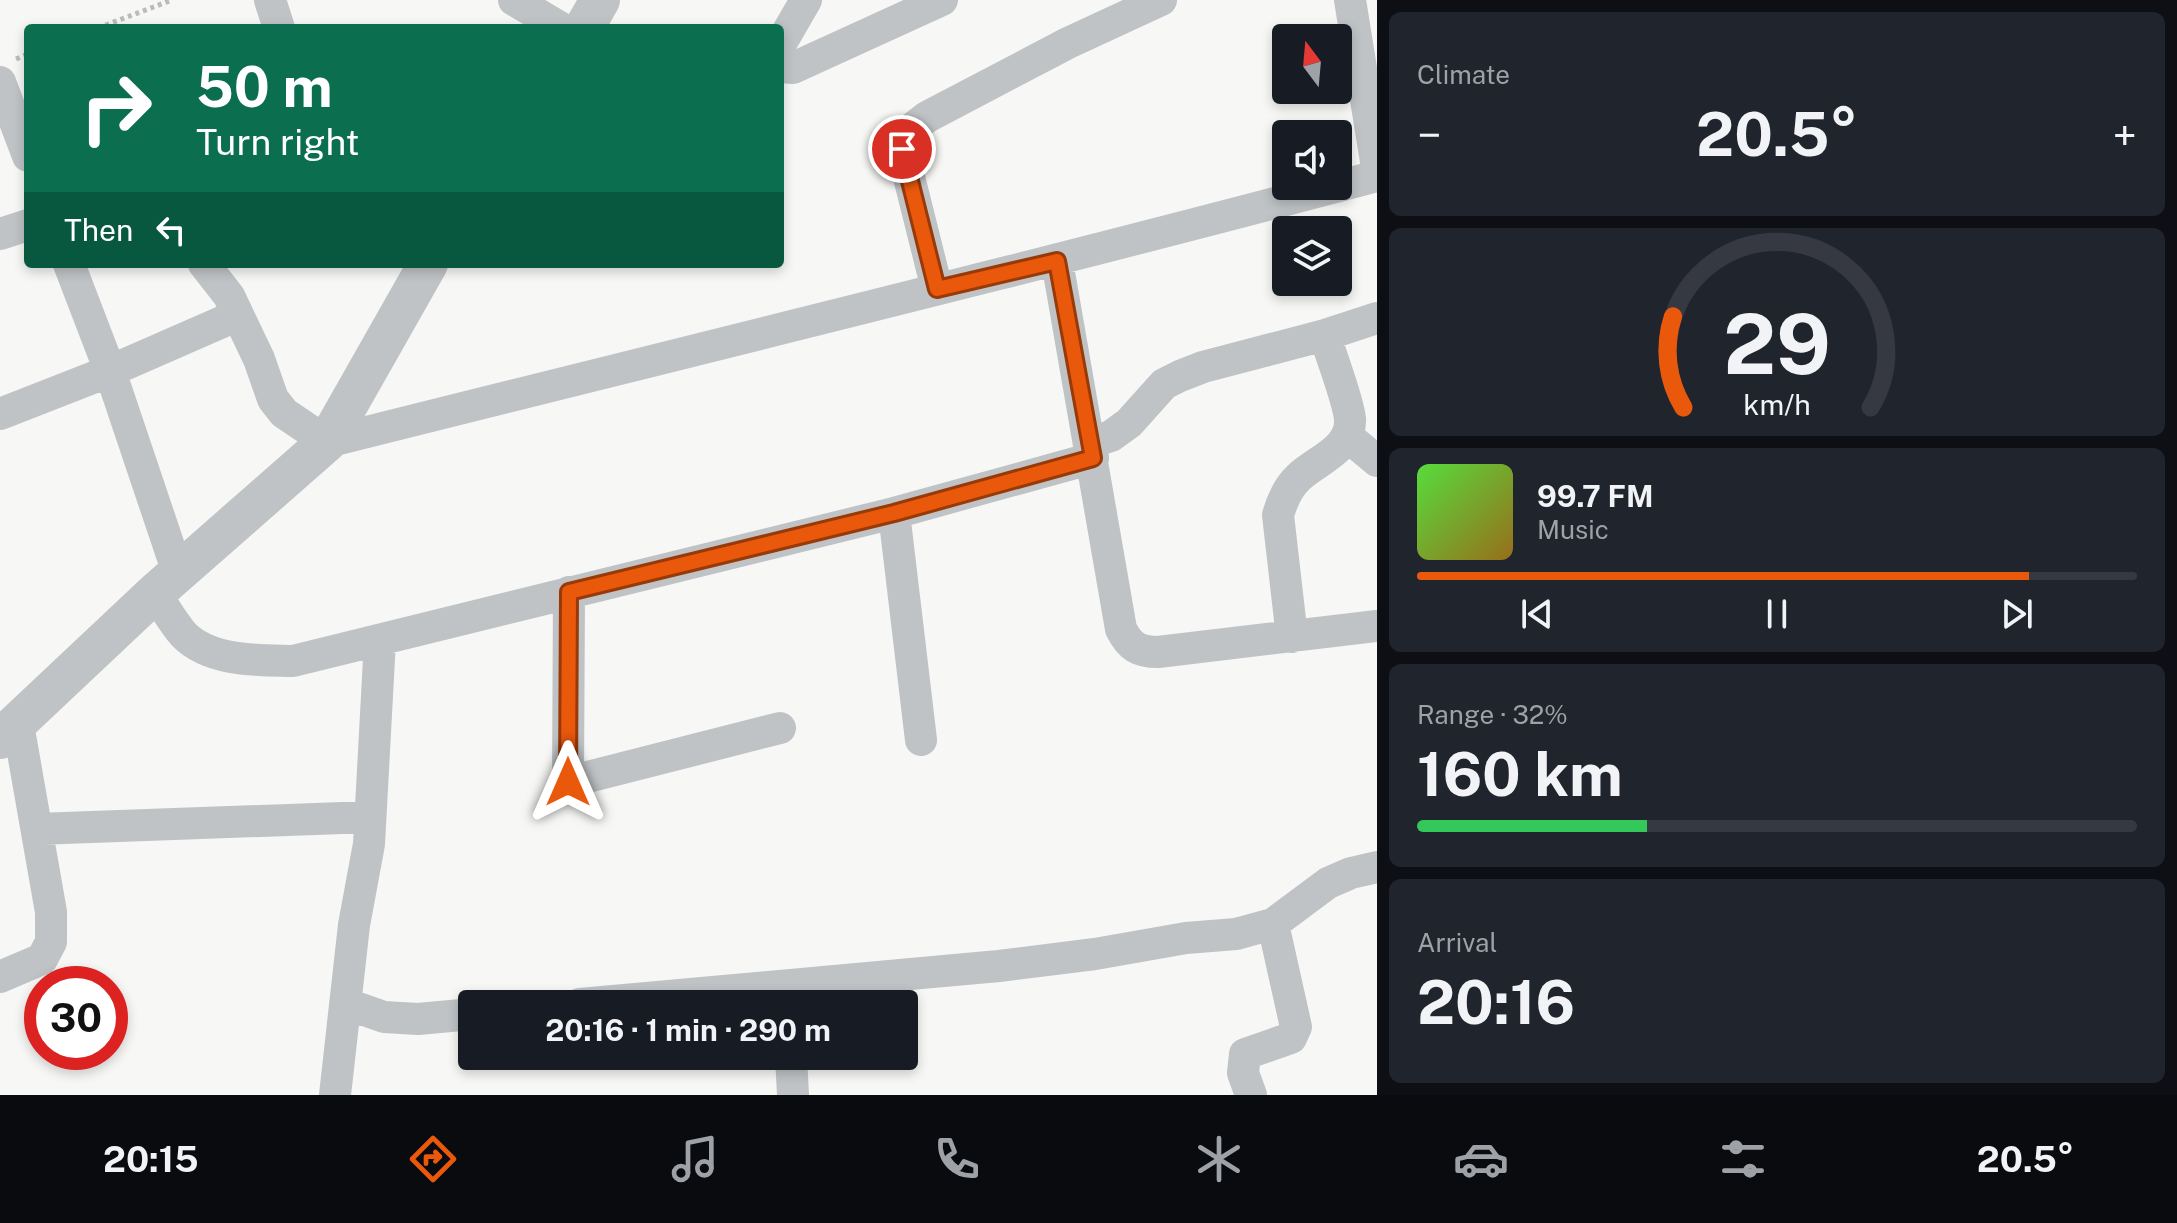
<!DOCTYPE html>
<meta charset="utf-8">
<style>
body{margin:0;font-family:"Public Sans",sans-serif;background:#20242c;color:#f1f3f6;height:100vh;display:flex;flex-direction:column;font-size:30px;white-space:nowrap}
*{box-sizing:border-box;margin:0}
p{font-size:26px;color:#9ea1a6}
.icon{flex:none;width:44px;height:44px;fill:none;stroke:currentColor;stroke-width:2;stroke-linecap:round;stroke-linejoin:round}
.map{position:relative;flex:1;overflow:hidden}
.side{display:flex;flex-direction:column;gap:12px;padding:12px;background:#0d0f14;width:800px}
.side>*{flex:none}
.banner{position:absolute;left:24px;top:24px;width:760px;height:244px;border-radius:8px;box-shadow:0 4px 12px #0003;background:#0b6e4f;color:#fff;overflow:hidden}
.needle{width:52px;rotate:344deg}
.controls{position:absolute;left:1272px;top:24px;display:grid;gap:16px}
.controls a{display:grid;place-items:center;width:80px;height:80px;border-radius:8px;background:#171b24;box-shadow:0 4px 12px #0003;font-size:40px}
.speed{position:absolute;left:24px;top:966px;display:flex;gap:16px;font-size:40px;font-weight:700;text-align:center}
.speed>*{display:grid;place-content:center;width:104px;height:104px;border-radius:50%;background:#171b24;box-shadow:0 4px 12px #0003;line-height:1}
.speed .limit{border:12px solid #d22;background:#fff;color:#111}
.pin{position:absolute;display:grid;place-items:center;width:68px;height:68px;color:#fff;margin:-34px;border:4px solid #fff;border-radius:50%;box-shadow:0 2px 8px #0007}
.me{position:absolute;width:88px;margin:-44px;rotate:0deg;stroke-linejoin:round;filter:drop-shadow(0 0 6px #0008)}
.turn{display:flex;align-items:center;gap:28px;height:168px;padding:0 40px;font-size:36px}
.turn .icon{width:104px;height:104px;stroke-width:2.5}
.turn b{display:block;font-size:56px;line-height:68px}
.then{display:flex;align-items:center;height:76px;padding:0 40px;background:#0003;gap:16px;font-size:30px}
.big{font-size:60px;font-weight:700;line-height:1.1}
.side .card{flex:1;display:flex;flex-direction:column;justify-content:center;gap:12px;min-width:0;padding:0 28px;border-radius:12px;background:#20242c}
.side .dial{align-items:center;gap:0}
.dial svg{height:208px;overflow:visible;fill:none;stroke:#363941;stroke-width:7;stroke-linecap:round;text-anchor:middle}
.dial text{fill:#f1f3f6;stroke:none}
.song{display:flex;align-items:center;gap:24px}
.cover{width:96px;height:96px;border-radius:12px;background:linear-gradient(135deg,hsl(110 70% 55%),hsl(40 70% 35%))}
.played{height:8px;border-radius:4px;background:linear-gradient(90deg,#ea580c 85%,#363941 85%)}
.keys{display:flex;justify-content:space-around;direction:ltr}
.heat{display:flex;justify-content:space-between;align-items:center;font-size:44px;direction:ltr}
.charge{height:12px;border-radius:6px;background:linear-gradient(90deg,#34c759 32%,#363941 0)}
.trip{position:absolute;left:458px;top:990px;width:460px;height:80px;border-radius:8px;background:#171b24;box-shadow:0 4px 12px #0003;font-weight:700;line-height:80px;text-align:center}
.dock{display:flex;height:128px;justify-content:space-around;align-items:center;background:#090b0e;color:#9ea1a6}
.dock .icon{width:56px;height:56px}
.dock .on{color:#ea580c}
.dock b{font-size:36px;color:#f1f3f6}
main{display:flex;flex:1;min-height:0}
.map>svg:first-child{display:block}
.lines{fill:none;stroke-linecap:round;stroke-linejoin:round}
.path{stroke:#b9bcbe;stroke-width:5;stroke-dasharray:4 4;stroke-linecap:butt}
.minor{stroke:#bfc3c6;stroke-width:32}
.tertiary{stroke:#bfc3c6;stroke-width:40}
.route-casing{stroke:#983908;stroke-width:20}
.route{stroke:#ea580c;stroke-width:14}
</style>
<main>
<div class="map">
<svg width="1377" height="1095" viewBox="0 0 1377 1095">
<rect width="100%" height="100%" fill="#f7f7f5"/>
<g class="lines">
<path class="path" d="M98,28L172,0
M16,59L28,54"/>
<path class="minor" d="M270,0L279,28
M514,0L561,28
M1350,0L1377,168
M780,45L806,0
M780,64L782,67L793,68L942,0
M0,82L28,156
M0,234L28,225
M1057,261L1121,629C1130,647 1139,652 1158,652L1377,626
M69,264L110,371L178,573
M204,264L229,296L259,359L273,399L284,413L327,442C677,354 1028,269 1377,176
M937,289L902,149L905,134L927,117L1068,43L1161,0
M0,414L110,371L238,315
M1347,436L1377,461
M1091,443L1111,436L1129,423L1164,384L1180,376L1203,367L1325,335L1377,318
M894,513L921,740
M569,592L568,782L780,728
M155,593C164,606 173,623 184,635C211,662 258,660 293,661L894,513L1093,458
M1292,637L1278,515C1282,501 1288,487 1299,477C1317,460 1352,449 1350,419C1348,399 1331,357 1325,335
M37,829L370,817
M0,977L42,959L51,942V912L18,724
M347,1004L384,1017L418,1019L472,1014
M580,1004L999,966L1095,954L1186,938L1236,934L1273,924L1328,883L1351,873L1377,867
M791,1056L793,1095
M335,1095L354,925L369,844L380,640
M1251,1095L1243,1073L1245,1054L1291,1038L1296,1027L1273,924"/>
<path class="tertiary" d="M584,28L600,0
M0,739L155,593L327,442L428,264"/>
</g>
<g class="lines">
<g class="route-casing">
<path id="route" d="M568,782L569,592L894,513L1093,458L1057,261L937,289L902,149"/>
</g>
<use href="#route" class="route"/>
</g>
</svg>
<div class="controls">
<a><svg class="needle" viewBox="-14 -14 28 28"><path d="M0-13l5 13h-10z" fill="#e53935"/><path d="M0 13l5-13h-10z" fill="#9ea1a6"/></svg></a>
<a><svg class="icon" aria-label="sound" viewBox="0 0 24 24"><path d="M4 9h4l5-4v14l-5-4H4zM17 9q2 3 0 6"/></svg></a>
<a><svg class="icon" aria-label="layers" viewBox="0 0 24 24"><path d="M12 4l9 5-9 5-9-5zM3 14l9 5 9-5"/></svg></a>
</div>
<div class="speed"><div class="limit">30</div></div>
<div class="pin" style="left:902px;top:149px;background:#d93025"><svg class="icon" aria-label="arrive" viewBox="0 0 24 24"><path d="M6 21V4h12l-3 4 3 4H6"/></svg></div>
<svg class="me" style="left:568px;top:782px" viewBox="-20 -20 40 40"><path d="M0-17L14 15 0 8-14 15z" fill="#ea580c" stroke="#fff" stroke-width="4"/></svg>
<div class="trip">20:16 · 1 min · 290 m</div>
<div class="banner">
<div class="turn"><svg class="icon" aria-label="right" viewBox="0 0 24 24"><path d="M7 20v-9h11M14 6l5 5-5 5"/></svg><div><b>50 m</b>Turn right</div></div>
<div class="then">Then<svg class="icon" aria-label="left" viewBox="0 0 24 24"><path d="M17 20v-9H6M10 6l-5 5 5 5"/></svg></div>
</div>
</div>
<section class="side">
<div class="card"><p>Climate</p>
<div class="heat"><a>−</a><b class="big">20.5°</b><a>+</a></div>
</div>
<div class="card dial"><svg viewBox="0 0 100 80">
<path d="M14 69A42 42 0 1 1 86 69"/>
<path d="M14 69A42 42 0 0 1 10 34" stroke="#ea580c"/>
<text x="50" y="56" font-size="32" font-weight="700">29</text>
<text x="50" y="72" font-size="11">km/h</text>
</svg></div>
<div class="card">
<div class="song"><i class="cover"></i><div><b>99.7 FM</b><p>Music</p></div></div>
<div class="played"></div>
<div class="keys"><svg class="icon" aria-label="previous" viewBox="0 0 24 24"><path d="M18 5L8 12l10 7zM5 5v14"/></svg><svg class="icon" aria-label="pause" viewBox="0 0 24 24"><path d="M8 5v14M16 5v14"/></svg><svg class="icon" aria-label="next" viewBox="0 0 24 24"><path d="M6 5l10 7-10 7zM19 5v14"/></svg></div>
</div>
<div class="card"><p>Range · 32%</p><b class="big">160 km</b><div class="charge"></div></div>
<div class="card"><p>Arrival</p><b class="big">20:16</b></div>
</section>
</main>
<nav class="dock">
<b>20:15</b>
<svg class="icon on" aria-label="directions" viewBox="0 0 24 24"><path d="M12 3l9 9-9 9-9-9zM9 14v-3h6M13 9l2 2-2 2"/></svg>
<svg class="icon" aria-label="music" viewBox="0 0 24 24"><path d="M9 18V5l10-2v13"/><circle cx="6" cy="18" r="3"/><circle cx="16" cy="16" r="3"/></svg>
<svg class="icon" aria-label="phone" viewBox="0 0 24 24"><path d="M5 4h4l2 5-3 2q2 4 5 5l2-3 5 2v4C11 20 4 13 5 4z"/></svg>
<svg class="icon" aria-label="climate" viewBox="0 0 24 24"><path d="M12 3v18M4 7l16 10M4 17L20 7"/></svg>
<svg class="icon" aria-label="car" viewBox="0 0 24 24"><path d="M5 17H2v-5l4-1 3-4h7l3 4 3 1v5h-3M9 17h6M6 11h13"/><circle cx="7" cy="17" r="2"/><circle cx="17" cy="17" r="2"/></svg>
<svg class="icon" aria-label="filters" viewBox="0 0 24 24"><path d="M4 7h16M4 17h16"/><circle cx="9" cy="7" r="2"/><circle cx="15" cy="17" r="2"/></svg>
<b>20.5°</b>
</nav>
